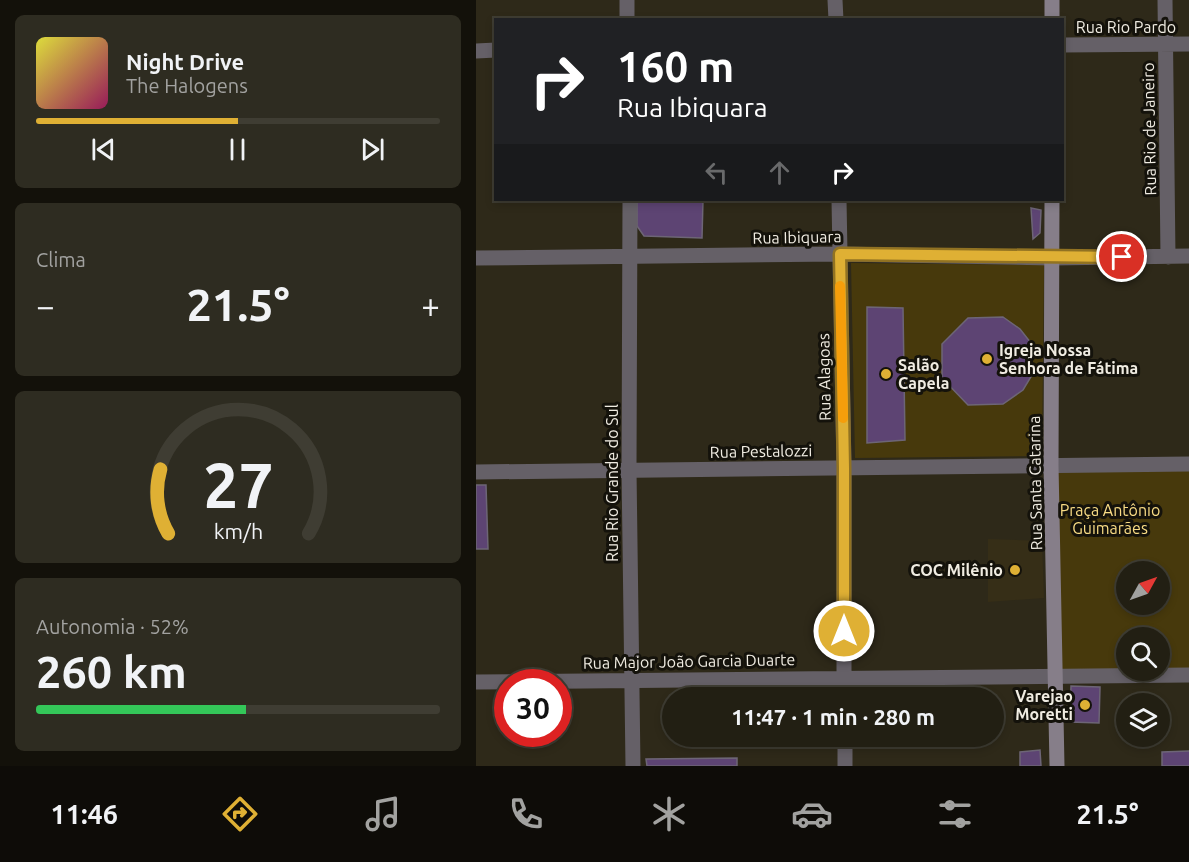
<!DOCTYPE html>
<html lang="pt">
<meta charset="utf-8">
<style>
body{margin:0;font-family:Ubuntu,sans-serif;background:#2e2c21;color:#f1f3f6;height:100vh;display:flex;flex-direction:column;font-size:22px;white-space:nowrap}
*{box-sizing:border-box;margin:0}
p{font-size:20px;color:#a2a2a0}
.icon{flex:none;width:33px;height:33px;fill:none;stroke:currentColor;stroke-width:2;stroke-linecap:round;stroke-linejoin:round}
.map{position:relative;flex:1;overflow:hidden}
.panel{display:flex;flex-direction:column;gap:15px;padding:15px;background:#13110a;width:476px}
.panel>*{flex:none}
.guide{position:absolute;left:18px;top:18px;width:570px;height:183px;border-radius:0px;box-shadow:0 3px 9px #0003,0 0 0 2px #3f3d33;background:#202124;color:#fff;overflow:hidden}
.needle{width:39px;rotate:50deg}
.fabs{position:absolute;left:640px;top:561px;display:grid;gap:12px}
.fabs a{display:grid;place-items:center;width:54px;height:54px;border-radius:50%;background:#221f13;box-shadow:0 3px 9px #0003,0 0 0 2px #3f3d33;font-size:30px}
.speed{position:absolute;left:18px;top:669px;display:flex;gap:12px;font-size:30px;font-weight:700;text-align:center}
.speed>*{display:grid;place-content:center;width:78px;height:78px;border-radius:50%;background:#221f13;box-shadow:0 3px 9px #0003,0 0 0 2px #3f3d33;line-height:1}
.speed .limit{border:9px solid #d22;background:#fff;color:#111}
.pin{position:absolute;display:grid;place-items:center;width:51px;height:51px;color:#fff;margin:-26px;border:3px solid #fff;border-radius:50%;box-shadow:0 2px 6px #0007}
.me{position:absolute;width:66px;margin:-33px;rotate:0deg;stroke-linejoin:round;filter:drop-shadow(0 0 4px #0008)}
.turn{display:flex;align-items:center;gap:21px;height:126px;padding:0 24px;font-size:27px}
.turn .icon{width:78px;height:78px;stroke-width:2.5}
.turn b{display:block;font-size:42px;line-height:51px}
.lanes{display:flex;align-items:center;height:57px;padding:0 24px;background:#0003;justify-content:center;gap:30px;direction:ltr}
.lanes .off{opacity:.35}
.big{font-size:45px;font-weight:600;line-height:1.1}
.panel .tile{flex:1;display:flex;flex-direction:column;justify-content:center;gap:9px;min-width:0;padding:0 21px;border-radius:9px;background:#2e2c21}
.panel .dial{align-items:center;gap:0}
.dial svg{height:156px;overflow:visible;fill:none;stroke:#3f3d33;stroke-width:7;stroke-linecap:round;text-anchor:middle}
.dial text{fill:#f1f3f6;stroke:none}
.song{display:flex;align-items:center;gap:18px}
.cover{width:72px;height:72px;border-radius:9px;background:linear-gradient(135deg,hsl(60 70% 55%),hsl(330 70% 35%))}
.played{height:6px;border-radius:3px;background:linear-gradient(90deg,#dfb034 50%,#3f3d33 50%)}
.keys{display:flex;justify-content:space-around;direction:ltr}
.heat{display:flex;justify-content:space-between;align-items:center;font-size:33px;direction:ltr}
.charge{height:9px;border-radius:4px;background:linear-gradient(90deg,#34c759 52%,#3f3d33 0)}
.trip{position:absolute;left:186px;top:687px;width:342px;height:60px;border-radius:30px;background:#221f13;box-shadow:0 3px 9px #0003,0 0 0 2px #3f3d33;font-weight:600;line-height:60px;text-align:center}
.menu{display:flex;height:96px;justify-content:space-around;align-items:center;background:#0e0c08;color:#a2a2a0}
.menu .icon{width:42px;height:42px}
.menu .active{color:#dfb034}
.menu b{font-size:27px;color:#f1f3f6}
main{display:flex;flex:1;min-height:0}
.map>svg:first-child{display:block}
.built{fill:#362e17}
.green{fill:#47390c;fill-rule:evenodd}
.building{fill:#5d4473;stroke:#6d6576;stroke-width:1.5}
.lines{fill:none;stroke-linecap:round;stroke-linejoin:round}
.street{stroke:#656067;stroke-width:15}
.secondary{stroke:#867e89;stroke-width:15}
.route-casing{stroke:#917222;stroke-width:15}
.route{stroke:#dfb034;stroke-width:10}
.slow{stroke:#f59e0b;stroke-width:10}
.poi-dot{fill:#dfb034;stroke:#14120b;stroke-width:2}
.labels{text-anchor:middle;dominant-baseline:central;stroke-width:6;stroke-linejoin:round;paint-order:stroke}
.street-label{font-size:16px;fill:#f0ece2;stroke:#14120b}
.poi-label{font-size:16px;font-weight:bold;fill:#f0ece2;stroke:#14120b;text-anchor:start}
.park-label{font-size:16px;fill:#f9dc85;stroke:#14120b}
</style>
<main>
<section class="panel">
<div class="tile">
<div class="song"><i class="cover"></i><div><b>Night Drive</b><p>The Halogens</p></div></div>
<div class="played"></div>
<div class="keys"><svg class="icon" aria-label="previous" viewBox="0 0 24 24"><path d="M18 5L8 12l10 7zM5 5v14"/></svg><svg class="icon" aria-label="pause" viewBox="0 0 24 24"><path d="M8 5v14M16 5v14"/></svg><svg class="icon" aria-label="next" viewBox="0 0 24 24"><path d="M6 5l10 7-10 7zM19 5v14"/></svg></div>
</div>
<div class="tile"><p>Clima</p>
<div class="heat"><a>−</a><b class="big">21.5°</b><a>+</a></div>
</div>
<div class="tile dial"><svg viewBox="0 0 100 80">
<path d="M14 69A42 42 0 1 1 86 69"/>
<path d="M14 69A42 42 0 0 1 10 36" stroke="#dfb034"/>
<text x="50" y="56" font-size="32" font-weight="700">27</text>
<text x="50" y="72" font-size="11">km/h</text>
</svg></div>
<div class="tile"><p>Autonomia · 52%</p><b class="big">260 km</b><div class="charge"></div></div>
</section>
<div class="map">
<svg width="714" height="766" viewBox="0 0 714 766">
<rect width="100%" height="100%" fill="#2e2919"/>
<path class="built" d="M512,539L566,541L568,598L512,602Z"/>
<path class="green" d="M375,263L568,265L566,456L379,458Z
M713,464V675L580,676L575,465ZM651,572H684V604H651ZM651,638H684V670H651Z"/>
<path class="building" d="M161,200H227L226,238L168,236L161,226Z
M555,208L565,210L564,233L557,239Z
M391,307L427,308L429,440L391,443Z
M527,317L544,329L555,343L556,375L547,390L527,404L492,405L466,378V344L492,318Z
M0,485H10L12,549H0Z
M595,686L624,687L623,723L594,722Z
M564,750L565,766H544V752Z
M714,751V766H686V752Z
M261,758V766H171L170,759Z"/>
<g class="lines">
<path class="street" d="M151,0V20
M359,0L360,20
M689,0L692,257
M586,45L714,44
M0,51L20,50
M154,200L153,470L157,766
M363,200L368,468V698
M0,258L364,254L576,258L714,256
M0,472L714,464
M0,682L714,675
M369,736V766"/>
<path class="secondary" d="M576,0V20
M576,200L575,465L581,766"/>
</g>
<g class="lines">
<g class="route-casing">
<path id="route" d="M368,631V468L364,254L646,257"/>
</g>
<use href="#route" class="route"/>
<path class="slow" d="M364,286L367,418"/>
</g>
<g class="poi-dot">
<circle cx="511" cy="359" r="6"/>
<circle cx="410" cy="374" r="6"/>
<circle cx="539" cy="570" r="6"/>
<circle cx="609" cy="705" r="6"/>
</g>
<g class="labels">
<g class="street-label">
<text x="650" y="27">Rua Rio Pardo</text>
<text transform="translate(673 129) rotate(-91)">Rua Rio de Janeiro</text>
<text transform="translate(321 237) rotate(-1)">Rua Ibiquara</text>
<text transform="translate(348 377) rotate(-91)">Rua Alagoas</text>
<text transform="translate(285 451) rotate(-1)">Rua Pestalozzi</text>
<text transform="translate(136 483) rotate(-90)">Rua Rio Grande do Sul</text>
<text transform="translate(559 483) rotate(-91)">Rua Santa Catarina</text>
<text transform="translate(213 661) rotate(-1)">Rua Major João Garcia Duarte</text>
</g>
<g class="poi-label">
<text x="523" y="350">Igreja Nossa<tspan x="523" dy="18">Senhora de Fátima</tspan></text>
<text x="422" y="365">Salão<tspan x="422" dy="18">Capela</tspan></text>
<text x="527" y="570" text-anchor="end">COC Milênio</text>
<text x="597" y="696" text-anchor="end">Varejao<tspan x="597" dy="18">Moretti</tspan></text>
</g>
<g class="park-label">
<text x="634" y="510">Praça Antônio<tspan x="634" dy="18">Guimarães</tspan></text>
</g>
</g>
</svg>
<div class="fabs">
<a><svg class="needle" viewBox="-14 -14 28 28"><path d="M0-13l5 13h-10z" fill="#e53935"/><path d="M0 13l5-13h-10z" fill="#a2a2a0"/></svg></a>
<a><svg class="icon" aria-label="search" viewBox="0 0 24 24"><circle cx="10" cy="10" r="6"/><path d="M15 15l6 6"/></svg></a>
<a><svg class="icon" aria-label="layers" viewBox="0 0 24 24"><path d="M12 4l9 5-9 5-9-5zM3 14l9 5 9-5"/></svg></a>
</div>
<div class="speed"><div class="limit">30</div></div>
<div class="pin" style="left:646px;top:257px;background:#d93025"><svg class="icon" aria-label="arrive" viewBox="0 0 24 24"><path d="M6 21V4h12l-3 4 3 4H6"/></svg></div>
<svg class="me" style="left:368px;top:631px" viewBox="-20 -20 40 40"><circle r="17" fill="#dfb034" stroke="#fff" stroke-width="3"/><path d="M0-11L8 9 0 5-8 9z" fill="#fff"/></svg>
<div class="trip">11:47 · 1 min · 280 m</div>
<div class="guide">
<div class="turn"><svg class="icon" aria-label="right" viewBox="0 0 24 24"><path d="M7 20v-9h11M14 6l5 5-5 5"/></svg><div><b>160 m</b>Rua Ibiquara</div></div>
<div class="lanes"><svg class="icon off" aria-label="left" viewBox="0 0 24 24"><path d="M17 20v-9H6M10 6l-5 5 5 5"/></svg><svg class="icon off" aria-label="ahead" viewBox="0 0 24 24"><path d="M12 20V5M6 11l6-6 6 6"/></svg><svg class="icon" aria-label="right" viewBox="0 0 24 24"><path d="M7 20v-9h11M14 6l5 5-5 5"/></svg></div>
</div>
</div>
</main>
<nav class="menu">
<b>11:46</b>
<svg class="icon active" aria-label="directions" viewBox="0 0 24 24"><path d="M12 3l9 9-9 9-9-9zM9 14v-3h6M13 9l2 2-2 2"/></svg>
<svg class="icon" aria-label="music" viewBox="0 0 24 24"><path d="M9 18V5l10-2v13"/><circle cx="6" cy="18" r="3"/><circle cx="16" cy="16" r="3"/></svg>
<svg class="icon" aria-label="phone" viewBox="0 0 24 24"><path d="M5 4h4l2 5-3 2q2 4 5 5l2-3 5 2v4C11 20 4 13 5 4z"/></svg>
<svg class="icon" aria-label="climate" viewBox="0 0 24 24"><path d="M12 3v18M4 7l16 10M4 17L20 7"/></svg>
<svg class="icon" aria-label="car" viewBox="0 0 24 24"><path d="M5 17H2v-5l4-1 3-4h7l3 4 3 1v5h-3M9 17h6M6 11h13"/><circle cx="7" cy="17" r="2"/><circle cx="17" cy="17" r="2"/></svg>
<svg class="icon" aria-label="filters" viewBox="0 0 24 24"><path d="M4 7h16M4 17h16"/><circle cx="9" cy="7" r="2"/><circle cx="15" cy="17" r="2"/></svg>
<b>21.5°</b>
</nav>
